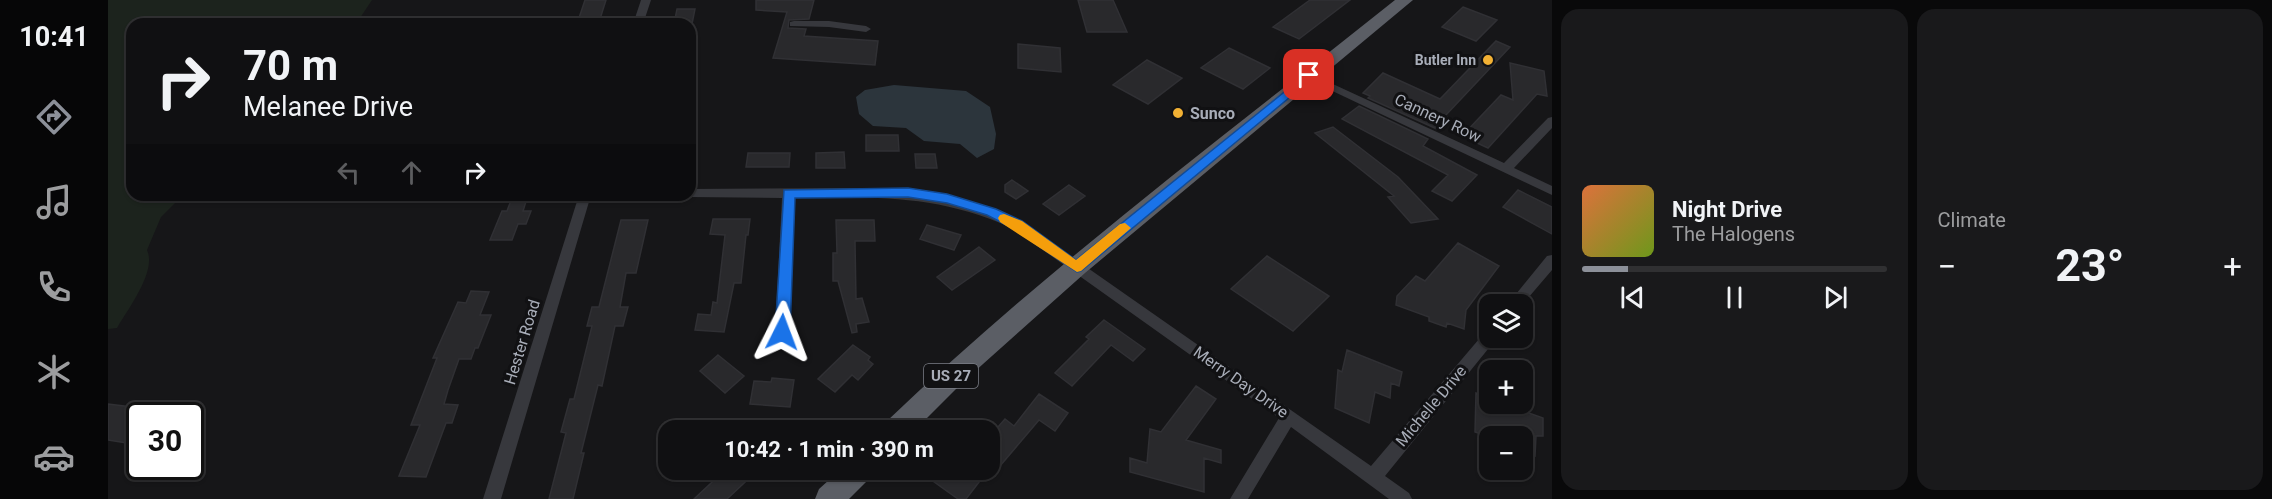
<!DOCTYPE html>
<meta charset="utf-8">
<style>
body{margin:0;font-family:Roboto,sans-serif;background:#19191b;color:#f1f3f6;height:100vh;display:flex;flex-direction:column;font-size:22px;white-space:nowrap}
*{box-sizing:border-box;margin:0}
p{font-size:20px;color:#9c9d9f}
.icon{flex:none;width:33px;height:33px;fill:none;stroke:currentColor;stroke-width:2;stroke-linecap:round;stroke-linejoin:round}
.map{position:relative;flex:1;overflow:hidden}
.sheet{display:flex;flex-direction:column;gap:9px;padding:9px;background:#09090a;width:720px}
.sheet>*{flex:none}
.top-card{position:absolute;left:18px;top:18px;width:570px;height:183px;border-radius:18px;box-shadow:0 2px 4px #0004,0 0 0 2px #303032;background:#101012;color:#f1f3f6;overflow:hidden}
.fabs{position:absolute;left:1371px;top:294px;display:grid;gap:12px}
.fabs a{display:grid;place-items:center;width:54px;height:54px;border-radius:12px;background:#101012;box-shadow:0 2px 4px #0004,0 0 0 2px #303032;font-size:30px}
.speed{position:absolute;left:18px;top:402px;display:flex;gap:12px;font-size:30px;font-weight:700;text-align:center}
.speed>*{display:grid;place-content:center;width:78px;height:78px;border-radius:50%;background:#101012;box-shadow:0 2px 4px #0004,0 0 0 2px #303032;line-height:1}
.speed .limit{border:3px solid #111;border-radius:9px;background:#fff;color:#111}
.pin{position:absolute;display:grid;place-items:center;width:51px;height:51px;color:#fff;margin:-26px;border-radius:12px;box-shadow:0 3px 9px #0006}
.me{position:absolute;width:66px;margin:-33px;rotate:3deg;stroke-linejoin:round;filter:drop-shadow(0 0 4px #0008)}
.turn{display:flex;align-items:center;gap:21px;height:126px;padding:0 18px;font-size:27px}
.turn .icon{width:78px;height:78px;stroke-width:2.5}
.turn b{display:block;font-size:42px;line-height:51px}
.lanes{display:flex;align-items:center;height:57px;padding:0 18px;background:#0003;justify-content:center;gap:30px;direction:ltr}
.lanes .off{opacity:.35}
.big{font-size:45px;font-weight:700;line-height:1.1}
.sheet .tile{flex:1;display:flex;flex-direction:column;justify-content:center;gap:9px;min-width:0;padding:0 21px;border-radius:18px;background:#19191b}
.song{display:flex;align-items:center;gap:18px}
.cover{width:72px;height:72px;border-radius:9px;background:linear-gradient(135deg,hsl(20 70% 55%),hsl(80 70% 35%))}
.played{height:6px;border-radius:3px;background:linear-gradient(90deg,#8c9099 15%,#303032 15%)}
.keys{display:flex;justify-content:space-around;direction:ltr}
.heat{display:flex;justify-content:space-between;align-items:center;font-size:33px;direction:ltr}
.sheet .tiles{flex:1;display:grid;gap:9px;grid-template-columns:repeat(2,1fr)}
.trip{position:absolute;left:550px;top:420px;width:342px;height:60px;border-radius:18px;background:#101012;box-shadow:0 2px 4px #0004,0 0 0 2px #303032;font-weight:700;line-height:60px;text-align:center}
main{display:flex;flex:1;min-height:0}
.tab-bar{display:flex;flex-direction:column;width:108px;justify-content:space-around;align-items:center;background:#060607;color:#9c9d9f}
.tab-bar .icon{width:42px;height:42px}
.tab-bar .current{color:#8c9099}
.tab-bar b{font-size:27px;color:#f1f3f6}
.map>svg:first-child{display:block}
.green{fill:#1c231d}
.water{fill:#2c353c}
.building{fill:#29292c;stroke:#303034;stroke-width:1.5}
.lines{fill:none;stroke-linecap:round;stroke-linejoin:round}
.minor{fill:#37383d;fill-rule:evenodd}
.trunk{fill:#5b5e65;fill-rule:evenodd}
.route{fill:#1a73e8;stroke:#114b97;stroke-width:1.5}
.slow{fill:#f59e0b}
.poi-dot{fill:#f2b134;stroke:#111113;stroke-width:2}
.labels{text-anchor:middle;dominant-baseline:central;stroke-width:6;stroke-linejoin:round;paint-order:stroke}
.far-poi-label{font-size:14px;font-weight:bold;fill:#a8adb8;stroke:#111113;text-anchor:end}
.shield{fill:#111113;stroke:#7b7e86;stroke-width:1.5}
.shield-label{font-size:15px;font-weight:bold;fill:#a8adb8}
.poi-label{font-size:16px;font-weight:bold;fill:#a8adb8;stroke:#111113;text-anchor:start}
.street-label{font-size:16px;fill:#a8adb8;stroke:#111113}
</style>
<main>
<nav class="tab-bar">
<b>10:41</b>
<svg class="icon current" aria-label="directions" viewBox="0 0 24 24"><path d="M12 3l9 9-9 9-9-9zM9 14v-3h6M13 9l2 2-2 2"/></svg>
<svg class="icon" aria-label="music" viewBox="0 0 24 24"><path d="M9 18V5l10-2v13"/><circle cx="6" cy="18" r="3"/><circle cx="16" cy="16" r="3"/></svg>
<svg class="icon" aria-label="phone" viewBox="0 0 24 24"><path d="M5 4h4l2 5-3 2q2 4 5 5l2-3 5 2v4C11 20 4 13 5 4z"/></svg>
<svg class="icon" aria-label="climate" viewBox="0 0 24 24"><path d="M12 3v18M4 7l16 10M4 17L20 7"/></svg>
<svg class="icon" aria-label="car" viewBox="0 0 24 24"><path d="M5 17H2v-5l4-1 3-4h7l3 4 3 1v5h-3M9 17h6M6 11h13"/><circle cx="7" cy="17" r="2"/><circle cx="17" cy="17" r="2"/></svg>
</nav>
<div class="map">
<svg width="1444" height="499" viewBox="0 0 1444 499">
<rect width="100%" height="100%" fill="#161618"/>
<path class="green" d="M0,0H264L248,24H24V195H75L53,217L39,250C49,271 20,309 9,328L0,329Z"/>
<path class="water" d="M786,85L858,91L882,107L888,134L886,149L869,158L852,144L816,141L798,128L765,126L751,114L748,97L757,90Z"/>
<path class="building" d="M477,0H498L492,19L470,21Z
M648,0H706L701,19L681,20L680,28L698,29L696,36L770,41L767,65L665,58L679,12L648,10Z
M970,0H1005L1019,32H979Z
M1202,0H1242L1191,39L1165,27Z
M1355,7L1389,20L1368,41L1334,27Z
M569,9H587L584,24H566Z
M1388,41L1402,47L1337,116L1339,117L1329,129L1260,98L1262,96L1255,93L1275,73L1332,99Z
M910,44L952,48L953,72L910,68Z
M1121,48L1162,68L1135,89L1093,68Z
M1039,60L1074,78L1040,104L1005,85Z
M1402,63L1436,71L1439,96L1429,94L1380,148L1354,136L1393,95L1405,100Z
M1251,106L1320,139L1315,146L1369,175L1344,201L1324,191L1340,175L1234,119Z
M1225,127L1290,177L1330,219L1303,223L1280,197L1286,196L1207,133Z
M758,135H790L791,151H758Z
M736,152L737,168H708V153Z
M640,153H682L681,167H638Z
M807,154H827L829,168H808Z
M904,180L920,191L908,199L897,192V185Z
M961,185L977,196L951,215L935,204Z
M1410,190L1444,207V234L1395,207Z
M405,195H420L415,211H423L418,224H410L404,240H382L394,211H399Z
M605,219H642L640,235H638L633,283H626L616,332L587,330L590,314L603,315L605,302L609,303L617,235L602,234Z
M513,220H540L528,273H518L512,307H520L515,326H507L494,386L490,385L473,453H476L465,499H441L458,433L453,432L462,399H466L484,326H479L484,307H491L493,299Z
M728,220H766L767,241H747L748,299L754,298L761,322L748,324L749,332L744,333L730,281H725V253H729Z
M819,225L853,235L846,250L812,239Z
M1350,243L1391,266L1358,310L1356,329L1339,323L1338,327L1321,321V317L1288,305L1289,296L1308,276L1317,281Z
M871,247L887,260L844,290L829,277Z
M1159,256L1221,296L1185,331L1123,289Z
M363,291L381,292L372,315H383L370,348H367L363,359H351L340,390L336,404L350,405L344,423H338L318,477L291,476L312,425H303L329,358H325L350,302L358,303Z
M996,320L1037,349L1025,361L1003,345L964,386L947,373L981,339L978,337Z
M745,345L762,357L760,360L765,364L750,380L744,375L727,392L710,379Z
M1239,350L1294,372L1291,386L1283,383L1282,398L1267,392L1261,423L1227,408L1230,370L1234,372Z
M610,355L636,376L617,393L592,371Z
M664,378L686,380L682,407L642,404L646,381L663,382Z
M1088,386L1108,399L1078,440L1113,450V463L1096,458V492L1022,472V458L1039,463L1042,429L1053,432Z
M1368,393L1382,398V404H1396L1435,418V436H1428L1427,456L1414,451V436H1379L1367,432Z
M931,394L960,413L947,431L931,420L892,466L882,458V436L897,419L906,426Z
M0,404L32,408V445L0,440Z
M617,470H650L619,499H586Z
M834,470H865L875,477L858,499H850L825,481Z"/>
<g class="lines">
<path class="minor" d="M533,0H543L535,24H525Z
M686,21H721L758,26L763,29L758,32L721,27L682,26V22Z
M1201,73L1396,163L1440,118L1444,117V128L1406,168L1444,186V195L1197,78V74Z
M582,189L761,188L810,191L858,200L914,222L1263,466L1377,332L1382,330V338H1389L1277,476L1301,493L1304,499H1281L1183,427L1140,499H1122L1171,418L904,228C828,194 769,197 687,198L681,332L679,336L674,338L669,336L667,332L674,198L582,197L577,195H582Z
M471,195H483L393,499H375Z
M1444,255V270L1414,305L1400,304L1439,256Z"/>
<path class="trunk" d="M1287,0H1305L977,273L856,381L807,430H776L779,421C938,269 1115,137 1287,0Z
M732,470H765L761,479L741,499H707L711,489Z"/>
</g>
<path class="route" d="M1201,72L1207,75L1205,78L973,271L969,272L904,228L879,215L839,203L800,197L687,198L682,332L679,336H669L667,332L676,190L800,188L839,194L888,209L914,221L968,260Z"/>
<path class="slow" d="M896,214L914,221L968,260L1012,224L1017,223L1023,228L973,271L969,272L892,222L890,218L892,215Z"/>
<g class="poi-dot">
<circle cx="1380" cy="60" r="6"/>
<circle cx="1070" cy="113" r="6"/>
</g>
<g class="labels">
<g class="far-poi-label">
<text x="1368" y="60">Butler Inn</text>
</g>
<rect class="shield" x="816" y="364" width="54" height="24" rx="4.5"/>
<g class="shield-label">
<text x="843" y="376">US 27</text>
</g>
<g class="poi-label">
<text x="1082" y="113">Sunco</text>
</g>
<g class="street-label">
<text transform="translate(1330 118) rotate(25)">Cannery Row</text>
<text transform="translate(414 342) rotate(-73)">Hester Road</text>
<text transform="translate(1133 382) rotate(35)">Merry Day Drive</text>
<text transform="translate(1323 406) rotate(-50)">Michelle Drive</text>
</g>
</g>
</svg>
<div class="fabs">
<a><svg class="icon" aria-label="layers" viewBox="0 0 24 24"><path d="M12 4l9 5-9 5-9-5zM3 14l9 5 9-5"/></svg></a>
<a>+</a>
<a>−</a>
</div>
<div class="speed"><div class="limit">30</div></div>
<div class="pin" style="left:1201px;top:75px;background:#d93025"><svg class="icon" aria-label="arrive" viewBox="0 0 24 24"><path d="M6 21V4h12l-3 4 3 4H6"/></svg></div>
<svg class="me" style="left:674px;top:332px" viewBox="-20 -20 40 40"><path d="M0-17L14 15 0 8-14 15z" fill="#1a73e8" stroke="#fff" stroke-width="4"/></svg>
<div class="trip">10:42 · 1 min · 390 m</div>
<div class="top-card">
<div class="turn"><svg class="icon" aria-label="right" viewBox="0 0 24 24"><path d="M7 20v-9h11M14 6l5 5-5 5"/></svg><div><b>70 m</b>Melanee Drive</div></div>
<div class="lanes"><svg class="icon off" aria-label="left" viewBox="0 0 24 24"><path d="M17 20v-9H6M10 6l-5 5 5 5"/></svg><svg class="icon off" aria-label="ahead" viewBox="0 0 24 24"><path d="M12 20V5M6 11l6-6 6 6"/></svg><svg class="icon" aria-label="right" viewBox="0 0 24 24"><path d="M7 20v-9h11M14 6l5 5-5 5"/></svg></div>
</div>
</div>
<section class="sheet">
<div class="tiles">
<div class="tile">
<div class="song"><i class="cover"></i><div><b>Night Drive</b><p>The Halogens</p></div></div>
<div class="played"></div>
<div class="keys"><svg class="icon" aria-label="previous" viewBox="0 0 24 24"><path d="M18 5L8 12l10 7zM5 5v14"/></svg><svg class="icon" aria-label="pause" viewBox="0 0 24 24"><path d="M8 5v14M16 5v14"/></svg><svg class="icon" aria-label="next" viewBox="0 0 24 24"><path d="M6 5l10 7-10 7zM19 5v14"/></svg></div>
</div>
<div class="tile"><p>Climate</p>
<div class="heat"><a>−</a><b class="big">23°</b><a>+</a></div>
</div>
</div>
</section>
</main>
